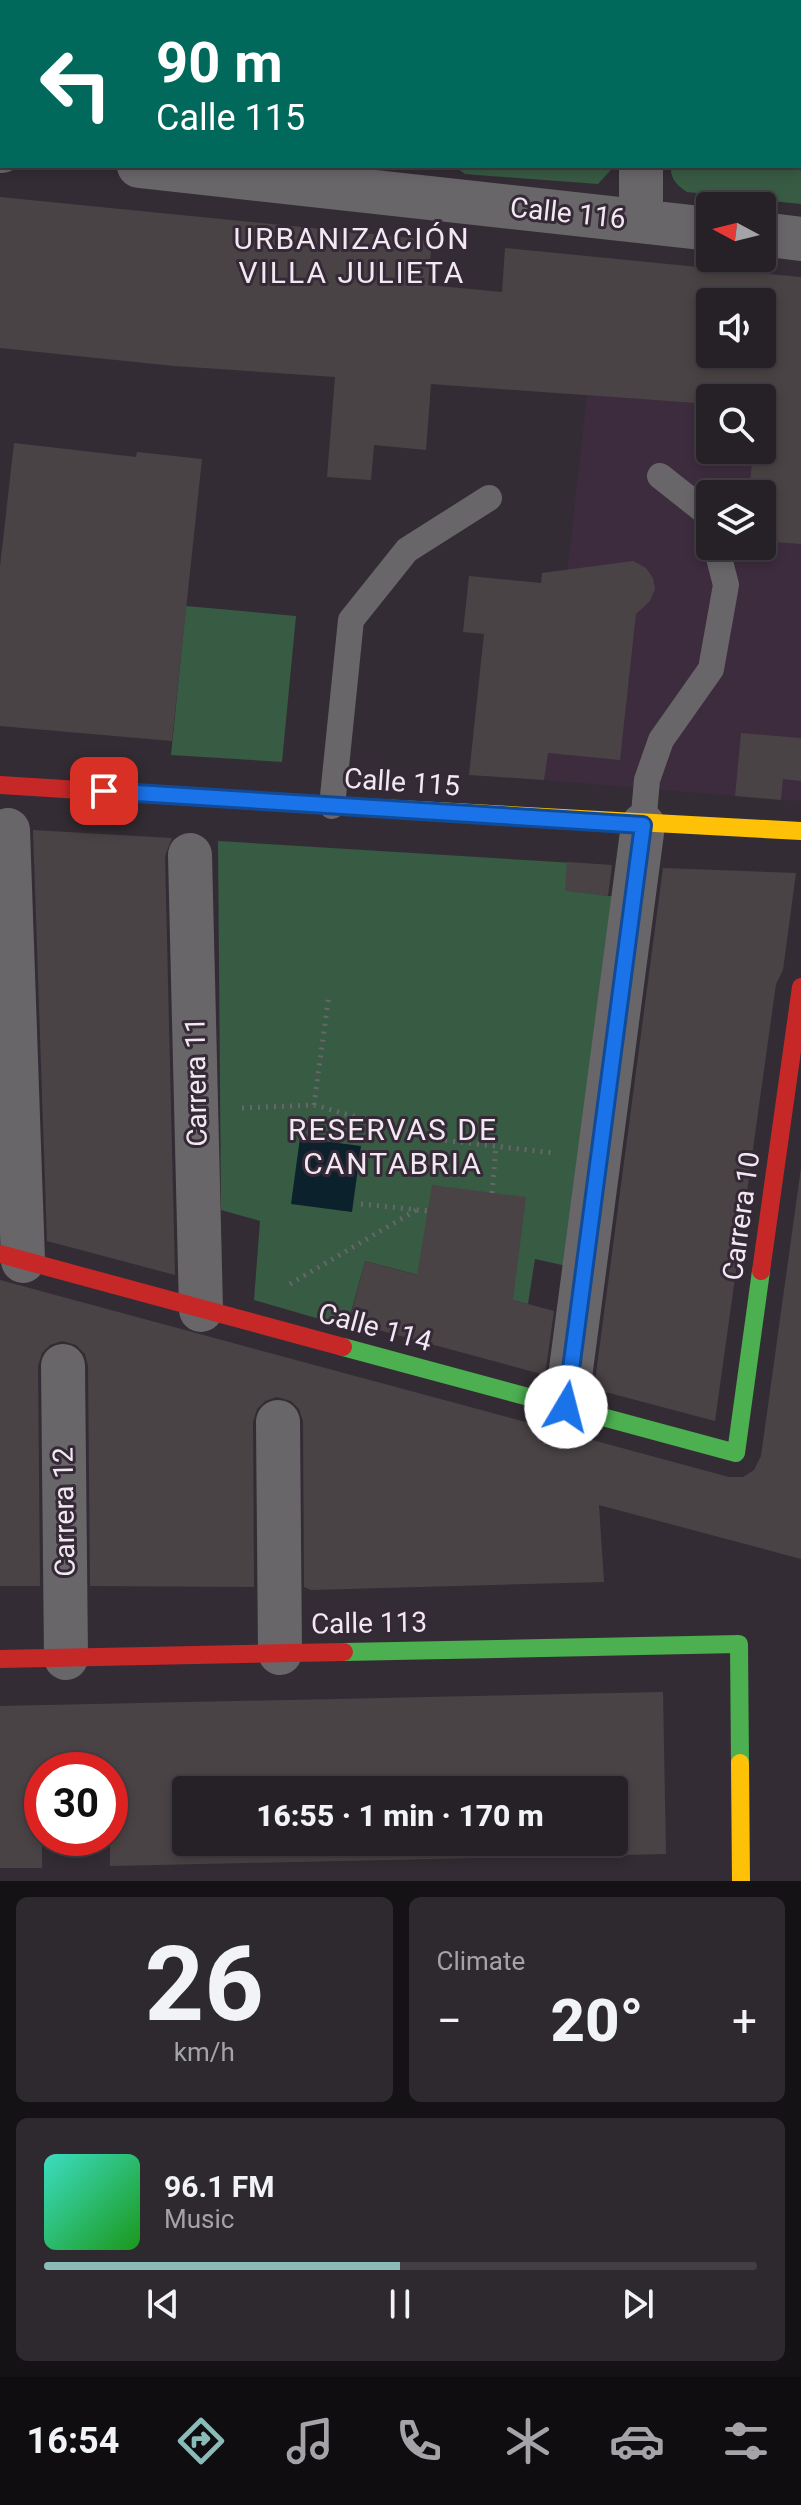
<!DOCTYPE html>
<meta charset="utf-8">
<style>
body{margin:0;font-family:Roboto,sans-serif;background:#2e292f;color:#f1f3f6;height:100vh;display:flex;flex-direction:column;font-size:30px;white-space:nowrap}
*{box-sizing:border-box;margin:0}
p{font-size:26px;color:#a4a3a7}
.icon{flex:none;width:44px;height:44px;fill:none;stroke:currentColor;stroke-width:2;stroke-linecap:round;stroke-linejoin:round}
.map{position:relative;height:1881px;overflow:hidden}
.sheet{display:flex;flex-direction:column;gap:16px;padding:16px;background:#151215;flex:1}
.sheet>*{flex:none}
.guide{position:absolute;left:0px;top:0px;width:802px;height:168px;box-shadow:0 4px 12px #0003,0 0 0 2px #423e44;background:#00695c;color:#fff;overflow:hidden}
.needle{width:52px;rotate:277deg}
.buttons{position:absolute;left:696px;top:192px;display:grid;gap:16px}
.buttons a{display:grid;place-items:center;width:80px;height:80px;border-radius:8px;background:#262127;box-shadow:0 4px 12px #0003,0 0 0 2px #423e44;font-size:40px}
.speed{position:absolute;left:24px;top:1752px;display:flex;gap:16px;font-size:40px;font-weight:700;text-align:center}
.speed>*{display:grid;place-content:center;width:104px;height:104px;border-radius:50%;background:#262127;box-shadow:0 4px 12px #0003,0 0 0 2px #423e44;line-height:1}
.speed .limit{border:12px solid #d22;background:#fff;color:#111}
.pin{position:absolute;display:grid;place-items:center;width:68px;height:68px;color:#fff;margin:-34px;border-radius:16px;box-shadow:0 4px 12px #0006}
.me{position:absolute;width:88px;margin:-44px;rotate:8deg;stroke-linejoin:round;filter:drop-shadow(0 0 6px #0008)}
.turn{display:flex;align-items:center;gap:28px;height:168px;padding:0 24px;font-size:36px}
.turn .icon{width:104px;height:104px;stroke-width:2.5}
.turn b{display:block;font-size:56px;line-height:68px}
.big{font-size:60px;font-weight:800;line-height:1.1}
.sheet .tile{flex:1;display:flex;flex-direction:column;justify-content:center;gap:12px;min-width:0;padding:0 28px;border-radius:12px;background:#2e292f}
.sheet .dial{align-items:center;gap:0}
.dial b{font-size:104px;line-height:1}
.song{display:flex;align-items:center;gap:24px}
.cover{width:96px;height:96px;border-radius:12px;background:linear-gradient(135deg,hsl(170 70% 55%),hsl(120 70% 35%))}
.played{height:8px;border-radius:4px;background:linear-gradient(90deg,#8bbbb9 50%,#423e44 50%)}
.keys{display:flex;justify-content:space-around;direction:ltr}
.heat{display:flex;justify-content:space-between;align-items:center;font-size:44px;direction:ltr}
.sheet .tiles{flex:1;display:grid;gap:16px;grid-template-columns:1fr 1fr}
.tile:last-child{grid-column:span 2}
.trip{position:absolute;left:172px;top:1776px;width:456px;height:80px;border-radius:8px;background:#262127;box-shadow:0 4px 12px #0003,0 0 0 2px #423e44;font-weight:800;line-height:80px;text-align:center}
.tabs{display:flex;height:128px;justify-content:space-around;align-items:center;background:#0f0d10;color:#a4a3a7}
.tabs .icon{width:56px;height:56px}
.tabs .active{color:#8bbbb9}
.tabs b{font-size:36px;color:#f1f3f6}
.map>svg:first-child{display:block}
.built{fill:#3d2c3e;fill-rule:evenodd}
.green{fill:#385b44}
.water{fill:#0b222c}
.building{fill:#4a4345;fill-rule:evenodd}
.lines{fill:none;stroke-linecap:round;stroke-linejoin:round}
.path{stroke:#69656a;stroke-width:5;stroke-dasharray:2 6;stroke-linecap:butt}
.lane{stroke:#696669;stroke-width:26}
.street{stroke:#696669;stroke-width:44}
.fast{stroke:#4caf50;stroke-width:18}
.slow{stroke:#ffc107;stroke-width:18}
.jam{stroke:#c62828;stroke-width:18}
.route-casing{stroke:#114b97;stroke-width:20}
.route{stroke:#1a73e8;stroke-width:14}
.labels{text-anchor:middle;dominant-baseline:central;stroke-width:6;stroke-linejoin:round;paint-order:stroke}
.street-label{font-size:28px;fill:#f1e8f2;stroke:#362937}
.neighbourhood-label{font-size:30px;letter-spacing:2px;fill:#f1e8f2;stroke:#362937}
</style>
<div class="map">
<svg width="801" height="1881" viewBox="0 0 801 1881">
<rect width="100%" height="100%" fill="#332c34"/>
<path class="built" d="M587,395L710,404V450H762L801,412V801L781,800L787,737L742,733L735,796L544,780ZM710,494H762V546H710Z"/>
<path class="green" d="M801,137V204L687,192C677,185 670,179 671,166H800Z
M454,166H610V171L598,184L465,174Z
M186,606L296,616L282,762L171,755Z
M218,841L591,864L601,895L617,897L571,1267L535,1259L528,1304L365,1261L347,1327L254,1300L260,1221L221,1210Z"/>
<path class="water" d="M300,1138L361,1146L352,1212L291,1204Z"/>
<path class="building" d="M0,197L432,240L428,285L502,292L505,248L801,277V544L762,541V494H749L753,450H762V398H710V404L431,384L426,450L374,445L371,480L327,477L335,377L174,366L0,348ZM710,302H762V354H710Z
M14,443L136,457L137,452L202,459L172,741L0,726V567Z
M633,561L646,568L653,578L655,589L650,601L636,614L620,760L548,753L544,780L469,775L484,634L463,632L469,576L541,583L542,573Z
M741,733L801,738V781L783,779L781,800L735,796Z
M33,830L172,838L165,856L175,1275L47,1241Z
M567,862L612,865L608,896L565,891Z
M663,868L796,873L783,970L776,984L715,1421L594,1389Z
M801,1168V1559L599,1505L604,1582L311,1590L304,1587L303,1421L299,1409L291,1401L277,1397L265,1401L257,1409L253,1422L254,1587L90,1586L88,1366L85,1354L76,1345L62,1341L50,1345L42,1353L38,1366L40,1586H0V1280L729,1477H743L754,1470L761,1456Z
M432,1185L526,1197L513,1300L554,1311L545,1375L349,1322L365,1261L417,1275Z
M663,1692L666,1854L110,1866V1770H42V1868H0V1706ZM186,1790H614V1842H186Z"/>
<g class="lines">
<path class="path" d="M314,1105L329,994
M242,1108L314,1105L434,1139L554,1153
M492,1193L496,1147
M361,1204L429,1211
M290,1284L418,1209"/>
<path class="lane" d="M660,476L708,514L710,522
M332,806L351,620L407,550L489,498
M643,825L647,780L661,740L711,669L726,585L716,546"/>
<path class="street" d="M419,0V2
M641,0V2
M0,151H2
M139,166L710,229
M641,166V221
M762,234L801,239
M8,830L23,1261
M190,855L201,1310
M63,1366L66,1658
M566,1407L643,825
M278,1422L280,1653"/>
<path class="fast" d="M343,1347L736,1453L761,1271
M344,1652L739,1644L740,1763"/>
<path class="slow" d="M306,804L801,831
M740,1763L741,1881"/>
<path class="jam" d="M0,785L306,804
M0,1254L343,1347
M761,1271L801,987
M0,1659L344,1652"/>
</g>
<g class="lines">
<g class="route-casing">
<path id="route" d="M104,791L643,825L566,1407"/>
</g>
<use href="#route" class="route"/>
</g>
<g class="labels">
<g class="street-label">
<text transform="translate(568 213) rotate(6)">Calle 116</text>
<text transform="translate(402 782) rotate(4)">Calle 115</text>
<text transform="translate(196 1082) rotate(-91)">Carrera 11</text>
<text transform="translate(741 1216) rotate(-82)">Carrera 10</text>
<text transform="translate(375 1327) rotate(15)">Calle 114</text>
<text transform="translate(64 1512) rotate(-91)">Carrera 12</text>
<text transform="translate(369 1623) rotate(-1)">Calle 113</text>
</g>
<g class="neighbourhood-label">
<text x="352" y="238">URBANIZACIÓN<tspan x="352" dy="34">VILLA JULIETA</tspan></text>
<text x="393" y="1129">RESERVAS DE<tspan x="393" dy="34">CANTABRIA</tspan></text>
</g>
</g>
</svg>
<div class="buttons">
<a><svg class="needle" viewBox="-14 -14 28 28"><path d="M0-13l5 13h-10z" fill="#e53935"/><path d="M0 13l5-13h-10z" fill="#a4a3a7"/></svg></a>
<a><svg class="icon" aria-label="sound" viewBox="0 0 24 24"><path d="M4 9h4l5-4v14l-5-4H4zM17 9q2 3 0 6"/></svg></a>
<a><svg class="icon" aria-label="search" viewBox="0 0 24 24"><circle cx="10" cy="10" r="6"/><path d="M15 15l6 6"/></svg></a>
<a><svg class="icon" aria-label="layers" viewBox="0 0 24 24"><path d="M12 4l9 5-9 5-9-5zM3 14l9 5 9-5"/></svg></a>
</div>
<div class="speed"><div class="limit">30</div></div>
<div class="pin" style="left:104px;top:791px;background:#d93025"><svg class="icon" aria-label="arrive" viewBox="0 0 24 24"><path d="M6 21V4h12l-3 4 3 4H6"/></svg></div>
<svg class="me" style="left:566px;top:1407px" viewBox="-20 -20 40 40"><circle r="19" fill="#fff"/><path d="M0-13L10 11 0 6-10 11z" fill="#1a73e8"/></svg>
<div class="trip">16:55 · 1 min · 170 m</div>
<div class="guide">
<div class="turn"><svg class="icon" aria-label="left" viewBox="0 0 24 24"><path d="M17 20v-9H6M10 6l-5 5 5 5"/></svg><div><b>90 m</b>Calle 115</div></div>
</div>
</div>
<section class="sheet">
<div class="tiles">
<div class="tile dial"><b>26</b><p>km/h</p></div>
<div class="tile"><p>Climate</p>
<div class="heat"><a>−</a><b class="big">20°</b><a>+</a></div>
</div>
<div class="tile">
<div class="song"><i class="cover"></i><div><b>96.1 FM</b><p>Music</p></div></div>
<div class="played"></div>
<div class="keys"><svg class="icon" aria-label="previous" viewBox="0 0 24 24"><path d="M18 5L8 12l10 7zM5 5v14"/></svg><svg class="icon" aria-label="pause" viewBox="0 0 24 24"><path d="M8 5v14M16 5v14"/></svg><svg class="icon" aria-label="next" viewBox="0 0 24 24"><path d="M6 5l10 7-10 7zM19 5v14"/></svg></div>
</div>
</div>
</section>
<nav class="tabs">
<b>16:54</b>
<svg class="icon active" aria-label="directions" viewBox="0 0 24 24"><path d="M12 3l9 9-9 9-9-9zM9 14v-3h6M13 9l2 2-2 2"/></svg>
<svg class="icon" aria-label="music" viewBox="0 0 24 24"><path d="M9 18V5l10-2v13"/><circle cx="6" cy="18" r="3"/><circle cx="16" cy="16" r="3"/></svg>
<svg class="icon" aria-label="phone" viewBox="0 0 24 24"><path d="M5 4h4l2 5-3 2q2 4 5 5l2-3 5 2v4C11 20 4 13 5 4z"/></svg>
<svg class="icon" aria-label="climate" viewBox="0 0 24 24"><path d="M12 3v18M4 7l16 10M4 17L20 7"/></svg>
<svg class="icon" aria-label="car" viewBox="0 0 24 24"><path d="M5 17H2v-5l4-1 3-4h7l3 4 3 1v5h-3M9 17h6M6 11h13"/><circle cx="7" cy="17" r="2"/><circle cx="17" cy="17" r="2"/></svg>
<svg class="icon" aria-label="filters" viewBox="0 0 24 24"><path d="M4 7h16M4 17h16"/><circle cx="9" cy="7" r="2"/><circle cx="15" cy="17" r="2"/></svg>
</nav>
